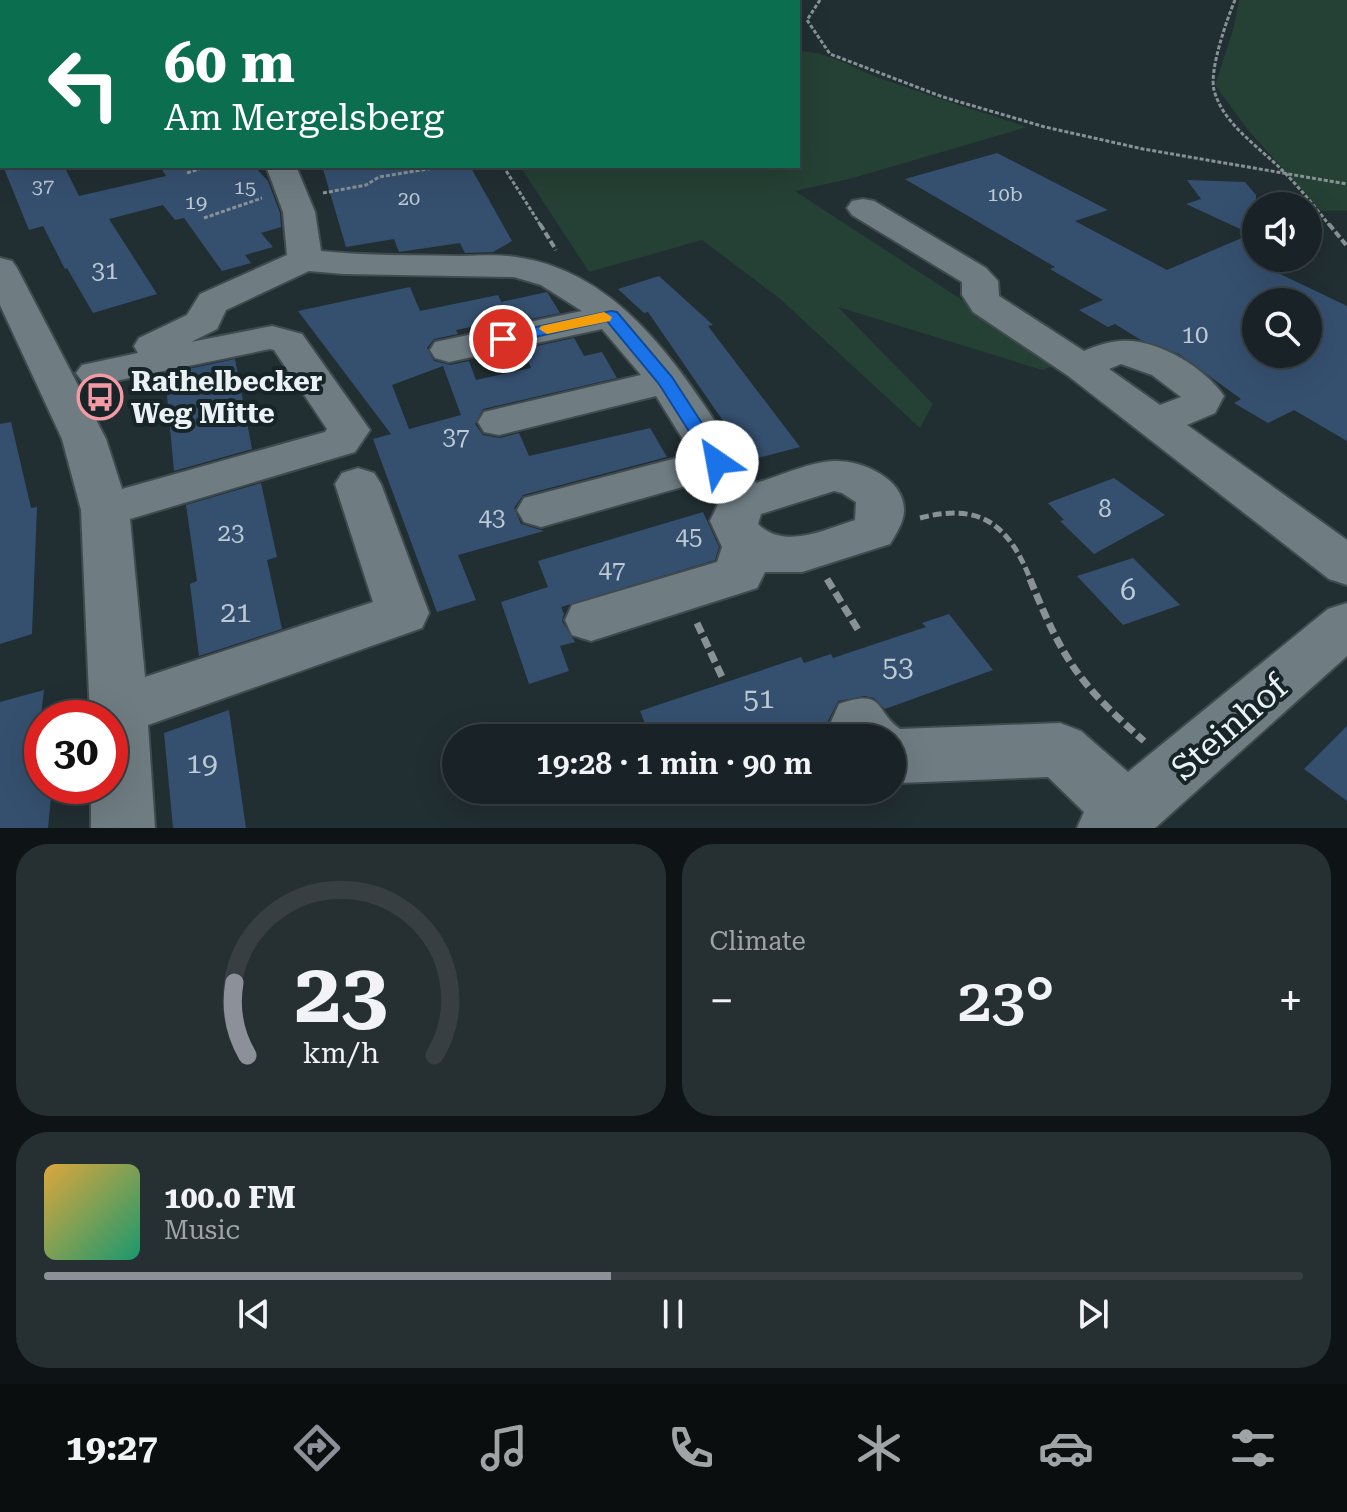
<!DOCTYPE html>
<meta charset="utf-8">
<style>
body{margin:0;font-family:"Roboto Serif",serif;background:#262f32;color:#f1f3f6;height:100vh;display:flex;flex-direction:column;font-size:30px;white-space:nowrap}
*{box-sizing:border-box;margin:0}
p{font-size:26px;color:#9fa4a7}
.icon{flex:none;width:44px;height:44px;fill:none;stroke:currentColor;stroke-width:2;stroke-linecap:round;stroke-linejoin:round}
.map{position:relative;height:828px;overflow:hidden}
.panel{display:flex;flex-direction:column;gap:16px;padding:16px;background:#0e1315;flex:1}
.panel>*{flex:none}
.banner{position:absolute;left:0px;top:0px;width:800px;height:168px;box-shadow:0 8px 32px #0002,0 0 0 2px #373f43;background:#0b6e4f;color:#fff;overflow:hidden}
.buttons{position:absolute;left:1242px;top:192px;display:grid;gap:16px}
.buttons a{display:grid;place-items:center;width:80px;height:80px;border-radius:50%;background:#192226;box-shadow:0 8px 32px #0002,0 0 0 2px #373f43;font-size:40px}
.speed{position:absolute;left:24px;top:700px;display:flex;gap:16px;font-size:40px;font-weight:700;text-align:center}
.speed>*{display:grid;place-content:center;width:104px;height:104px;border-radius:50%;background:#192226;box-shadow:0 8px 32px #0002,0 0 0 2px #373f43;line-height:1}
.speed .limit{border:12px solid #d22;background:#fff;color:#111}
.pin{position:absolute;display:grid;place-items:center;width:68px;height:68px;color:#fff;margin:-34px;border:4px solid #fff;border-radius:50%;box-shadow:0 2px 8px #0007}
.me{position:absolute;width:88px;margin:-44px;rotate:327deg;stroke-linejoin:round;filter:drop-shadow(0 0 6px #0008)}
.turn{display:flex;align-items:center;gap:28px;height:168px;padding:0 32px;font-size:36px}
.turn .icon{width:104px;height:104px;stroke-width:2.5}
.turn b{display:block;font-size:56px;line-height:68px}
.big{font-size:60px;font-weight:600;line-height:1.1}
.panel .tile{flex:1;display:flex;flex-direction:column;justify-content:center;gap:12px;min-width:0;padding:0 28px;border-radius:32px;background:#262f32}
.panel .dial{align-items:center;gap:0}
.dial svg{height:208px;overflow:visible;fill:none;stroke:#373f43;stroke-width:7;stroke-linecap:round;text-anchor:middle}
.dial text{fill:#f1f3f6;stroke:none}
.song{display:flex;align-items:center;gap:24px}
.cover{width:96px;height:96px;border-radius:12px;background:linear-gradient(135deg,hsl(40 70% 55%),hsl(160 70% 35%))}
.played{height:8px;border-radius:4px;background:linear-gradient(90deg,#8c9099 45%,#373f43 45%)}
.keys{display:flex;justify-content:space-around;direction:ltr}
.heat{display:flex;justify-content:space-between;align-items:center;font-size:44px;direction:ltr}
.panel .tiles{flex:1;display:grid;gap:16px;grid-template-columns:1fr 1fr}
.tile:last-child{grid-column:span 2}
.trip{position:absolute;left:442px;top:724px;width:464px;height:80px;border-radius:40px;background:#192226;box-shadow:0 8px 32px #0002,0 0 0 2px #373f43;font-weight:600;line-height:80px;text-align:center}
.tab-bar{display:flex;height:128px;justify-content:space-around;align-items:center;background:#0a0e0f;color:#9fa4a7}
.tab-bar .icon{width:56px;height:56px}
.tab-bar .on{color:#8c9099}
.tab-bar b{font-size:36px;color:#f1f3f6}
.map>svg:first-child{display:block}
.green{fill:#254034}
.building{fill:#35506f;fill-rule:evenodd}
.lines{fill:none;stroke-linecap:round;stroke-linejoin:round}
.minor-casing{stroke:#404b4f;stroke-width:4}
.path-far3{stroke:#889296;stroke-width:3;stroke-dasharray:4 2;stroke-linecap:butt}
.path-far2{stroke:#889296;stroke-width:4;stroke-dasharray:7 3;stroke-linecap:butt}
.path-far1{stroke:#889296;stroke-width:5;stroke-dasharray:9 4;stroke-linecap:butt}
.path{stroke:#889296;stroke-width:7;stroke-dasharray:11 5;stroke-linecap:butt}
.minor{fill:#6f7d83;fill-rule:evenodd}
.route{fill:#1a73e8;stroke:#114b97;stroke-width:2}
.slow{fill:#f59e0b}
.labels{text-anchor:middle;dominant-baseline:central;stroke-width:8;stroke-linejoin:round;paint-order:stroke}
.far-number-label{font-size:20px;fill:#bdcad4}
.number-label{font-size:24px;fill:#bdcad4}
.poi-label{font-size:28px;font-weight:bold;fill:#eaf2f5;stroke:#172428;text-anchor:start}
.near-number-label{font-size:28px;fill:#bdcad4}
.near-street-label{font-size:34px;fill:#eaf2f5;stroke:#172428}
</style>
<div class="map">
<svg width="1347" height="828" viewBox="0 0 1347 828">
<rect width="100%" height="100%" fill="#212e32"/>
<path class="green" d="M1239,0H1347V211H1321L1248,130L1215,85L1233,30Z
M798,51C827,51 852,68 879,78C928,95 978,111 1027,127L853,178L795,191L1060,364L1042,370L838,307L933,404L920,428L779,298L702,240L589,272L520,166H798Z"/>
<path class="building" d="M997,153L1108,210L1075,221L1167,270L1251,234L1186,204L1201,199L1187,180L1245,182L1256,195V258H1301L1274,271L1347,306V441L1294,410L1268,423L1234,403L1241,399L1179,354L1141,340L1115,324L1108,327L1079,310L1103,300L1050,269L1055,267L905,179ZM1256,302H1308V354H1256Z
M3,166H64L79,196L166,176L160,166H254L268,181L280,213L281,227L261,233L273,247L245,255L251,263L222,271L184,218L175,220L163,205L109,219L157,294L93,313L67,268L65,269L43,226L29,230Z
M341,166H470L512,241L493,252L465,253L460,243L399,252L394,239L346,247L323,169Z
M659,276L713,325L708,326L800,447L750,460L648,312L644,313L618,289Z
M410,287L420,311L498,295L509,319L456,330L458,334L434,339L427,348L434,361L450,365L469,361L476,380L531,368L523,349L574,338L584,356L602,352L617,378L483,409L475,424L483,435L500,438L519,433L529,456L650,428L667,457L523,495L514,508L521,524L544,531L458,555L476,600L437,612L373,439L391,434L298,311ZM443,366L461,415L409,429L392,385Z
M547,292L560,313L511,323L501,302Z
M235,359L252,449L174,471L165,374Z
M11,422L31,508L37,507L32,634L0,644V424Z
M1114,478L1165,515L1094,554L1060,521L1064,520L1048,503Z
M261,483L277,557L267,560L282,629L199,656L190,584L197,581L186,505Z
M703,512L719,547L715,560L561,607L564,614L562,621L575,642L560,646L569,671L529,684L501,602L548,587L538,561Z
M1133,558L1180,605L1123,625L1077,576Z
M949,614L993,670L885,709L874,698L865,696L838,701L828,721L831,729L805,738H651L640,711L801,657L804,663L831,654L833,658L926,627L922,623Z
M44,690L34,775L42,773V786H52L48,828H0V702Z
M229,710L246,828H173L164,733Z
M1347,726V801L1304,769Z"/>
<g class="lines">
<g class="minor-casing">
<path id="minor" d="M2,100V116L0,117V101Z
M266,166H296L315,212L321,251C367,256 414,255 461,256C479,256 498,254 516,257C634,274 694,393 756,483C780,476 809,462 834,461C861,460 904,478 904,510C904,522 896,534 890,544L802,572H765L757,588L591,641L572,635L565,620L572,605L717,562L722,547L710,521L720,500L707,480L541,527L524,522L517,510L524,498L692,454L656,396L499,435L484,432L478,422L484,412L641,375L602,329L449,362L435,358L430,350L435,342L582,311L541,285L514,277L344,274L309,271L226,310L217,329L191,342L272,326L302,334L370,430L355,452L130,519L145,677L373,602L335,484L342,473L358,468L374,473L381,484L429,613L422,628L148,725L155,828H91V786H110V718H90L81,510L62,439L0,305V258L12,261L17,268L106,439L122,489L325,432L327,429L274,350L270,349L96,385L82,381L76,373L82,365L138,353L134,346L139,338L187,315L200,294L287,255L283,212ZM834,491L842,493L856,502L855,520C824,530 784,550 758,524L761,514Z
M863,199L874,201L986,268L998,281L999,296L1084,351C1095,346 1108,342 1120,341C1156,338 1204,367 1224,396L1215,413L1187,425L1347,540V585L1329,579L1067,375L973,312L962,295V282L852,215L847,208L852,201ZM1121,364L1152,375L1181,397L1160,405L1109,369Z
M1347,603V656L1155,828H1077L1084,812L1048,777L900,783L892,780V738H839L831,722L839,704C886,688 874,711 900,729L1060,723L1081,731L1128,772L1328,609Z"/>
</g>
<path class="path-far3" d="M820,0L807,20L830,54L943,97L1045,127L1143,149L1347,184
M1235,0C1227,19 1209,70 1214,90C1223,124 1258,146 1282,170C1299,187 1315,207 1330,226
M503,166L541,226
M187,173L208,166
M323,193L366,185L379,177L446,166
M204,218L262,198"/>
<path class="path-far2" d="M540,224L556,250
M1329,224L1347,246"/>
<path class="path-far1" d="M920,518C981,502 1009,525 1031,581"/>
<path class="path" d="M827,579L860,633
M1030,579C1063,660 1078,683 1144,741
M697,623L722,677"/>
<use href="#minor" class="minor"/>
</g>
<path class="route" d="M611,311L617,312L672,377L727,462L724,466H711L659,384L607,321L503,344L495,339L503,334Z"/>
<path class="slow" d="M604,312L612,317L610,321L547,334L539,329L541,326Z"/>
<defs>
<g id="bus-ring" transform="scale(2.3)"><circle r="9.5" fill="#172428" stroke="#f49aa5" stroke-width="1.5"/><path d="M-5-6H5V4H4V6H2V4H-2V6H-4V4H-5ZM-3.5-4V0h7V-4ZM-3.5 1.2v1.5H-2V1.2ZM2 1.2v1.5H3.5V1.2Z" fill="#f49aa5"/></g>
</defs>
<g fill-rule="evenodd">
<use href="#bus-ring" x="100" y="397"/>
</g>
<g class="labels">
<g class="far-number-label">
<text x="43" y="186">37</text>
<text x="245" y="187">15</text>
<text x="1005" y="194">10b</text>
<text x="409" y="198">20</text>
<text x="196" y="202">19</text>
</g>
<g class="number-label">
<text x="105" y="271">31</text>
<text x="1195" y="335">10</text>
<text x="456" y="437">37</text>
<text x="1105" y="509">8</text>
<text x="492" y="518">43</text>
<text x="231" y="533">23</text>
<text x="689" y="537">45</text>
<text x="612" y="570">47</text>
</g>
<g class="poi-label">
<text x="131" y="381">Rathelbecker<tspan x="131" dy="32">Weg Mitte</tspan></text>
</g>
<g class="near-number-label">
<text x="1128" y="590">6</text>
<text x="236" y="612">21</text>
<text x="898" y="666">53</text>
<text x="759" y="698">51</text>
<text x="202" y="763">19</text>
</g>
<g class="near-street-label">
<text transform="translate(1229 727) rotate(-41)">Steinhof</text>
</g>
</g>
</svg>
<div class="buttons">
<a><svg class="icon" aria-label="sound" viewBox="0 0 24 24"><path d="M4 9h4l5-4v14l-5-4H4zM17 9q2 3 0 6"/></svg></a>
<a><svg class="icon" aria-label="search" viewBox="0 0 24 24"><circle cx="10" cy="10" r="6"/><path d="M15 15l6 6"/></svg></a>
</div>
<div class="speed"><div class="limit">30</div></div>
<div class="pin" style="left:503px;top:339px;background:#d93025"><svg class="icon" aria-label="arrive" viewBox="0 0 24 24"><path d="M6 21V4h12l-3 4 3 4H6"/></svg></div>
<svg class="me" style="left:717px;top:462px" viewBox="-20 -20 40 40"><circle r="19" fill="#fff"/><path d="M0-13L10 11 0 6-10 11z" fill="#1a73e8"/></svg>
<div class="trip">19:28 · 1 min · 90 m</div>
<div class="banner">
<div class="turn"><svg class="icon" aria-label="left" viewBox="0 0 24 24"><path d="M17 20v-9H6M10 6l-5 5 5 5"/></svg><div><b>60 m</b>Am Mergelsberg</div></div>
</div>
</div>
<section class="panel">
<div class="tiles">
<div class="tile dial"><svg viewBox="0 0 100 80">
<path d="M14 69A42 42 0 1 1 86 69"/>
<path d="M14 69A42 42 0 0 1 9 41" stroke="#8c9099"/>
<text x="50" y="56" font-size="32" font-weight="700">23</text>
<text x="50" y="72" font-size="11">km/h</text>
</svg></div>
<div class="tile"><p>Climate</p>
<div class="heat"><a>−</a><b class="big">23°</b><a>+</a></div>
</div>
<div class="tile">
<div class="song"><i class="cover"></i><div><b>100.0 FM</b><p>Music</p></div></div>
<div class="played"></div>
<div class="keys"><svg class="icon" aria-label="previous" viewBox="0 0 24 24"><path d="M18 5L8 12l10 7zM5 5v14"/></svg><svg class="icon" aria-label="pause" viewBox="0 0 24 24"><path d="M8 5v14M16 5v14"/></svg><svg class="icon" aria-label="next" viewBox="0 0 24 24"><path d="M6 5l10 7-10 7zM19 5v14"/></svg></div>
</div>
</div>
</section>
<nav class="tab-bar">
<b>19:27</b>
<svg class="icon on" aria-label="directions" viewBox="0 0 24 24"><path d="M12 3l9 9-9 9-9-9zM9 14v-3h6M13 9l2 2-2 2"/></svg>
<svg class="icon" aria-label="music" viewBox="0 0 24 24"><path d="M9 18V5l10-2v13"/><circle cx="6" cy="18" r="3"/><circle cx="16" cy="16" r="3"/></svg>
<svg class="icon" aria-label="phone" viewBox="0 0 24 24"><path d="M5 4h4l2 5-3 2q2 4 5 5l2-3 5 2v4C11 20 4 13 5 4z"/></svg>
<svg class="icon" aria-label="climate" viewBox="0 0 24 24"><path d="M12 3v18M4 7l16 10M4 17L20 7"/></svg>
<svg class="icon" aria-label="car" viewBox="0 0 24 24"><path d="M5 17H2v-5l4-1 3-4h7l3 4 3 1v5h-3M9 17h6M6 11h13"/><circle cx="7" cy="17" r="2"/><circle cx="17" cy="17" r="2"/></svg>
<svg class="icon" aria-label="filters" viewBox="0 0 24 24"><path d="M4 7h16M4 17h16"/><circle cx="9" cy="7" r="2"/><circle cx="15" cy="17" r="2"/></svg>
</nav>
